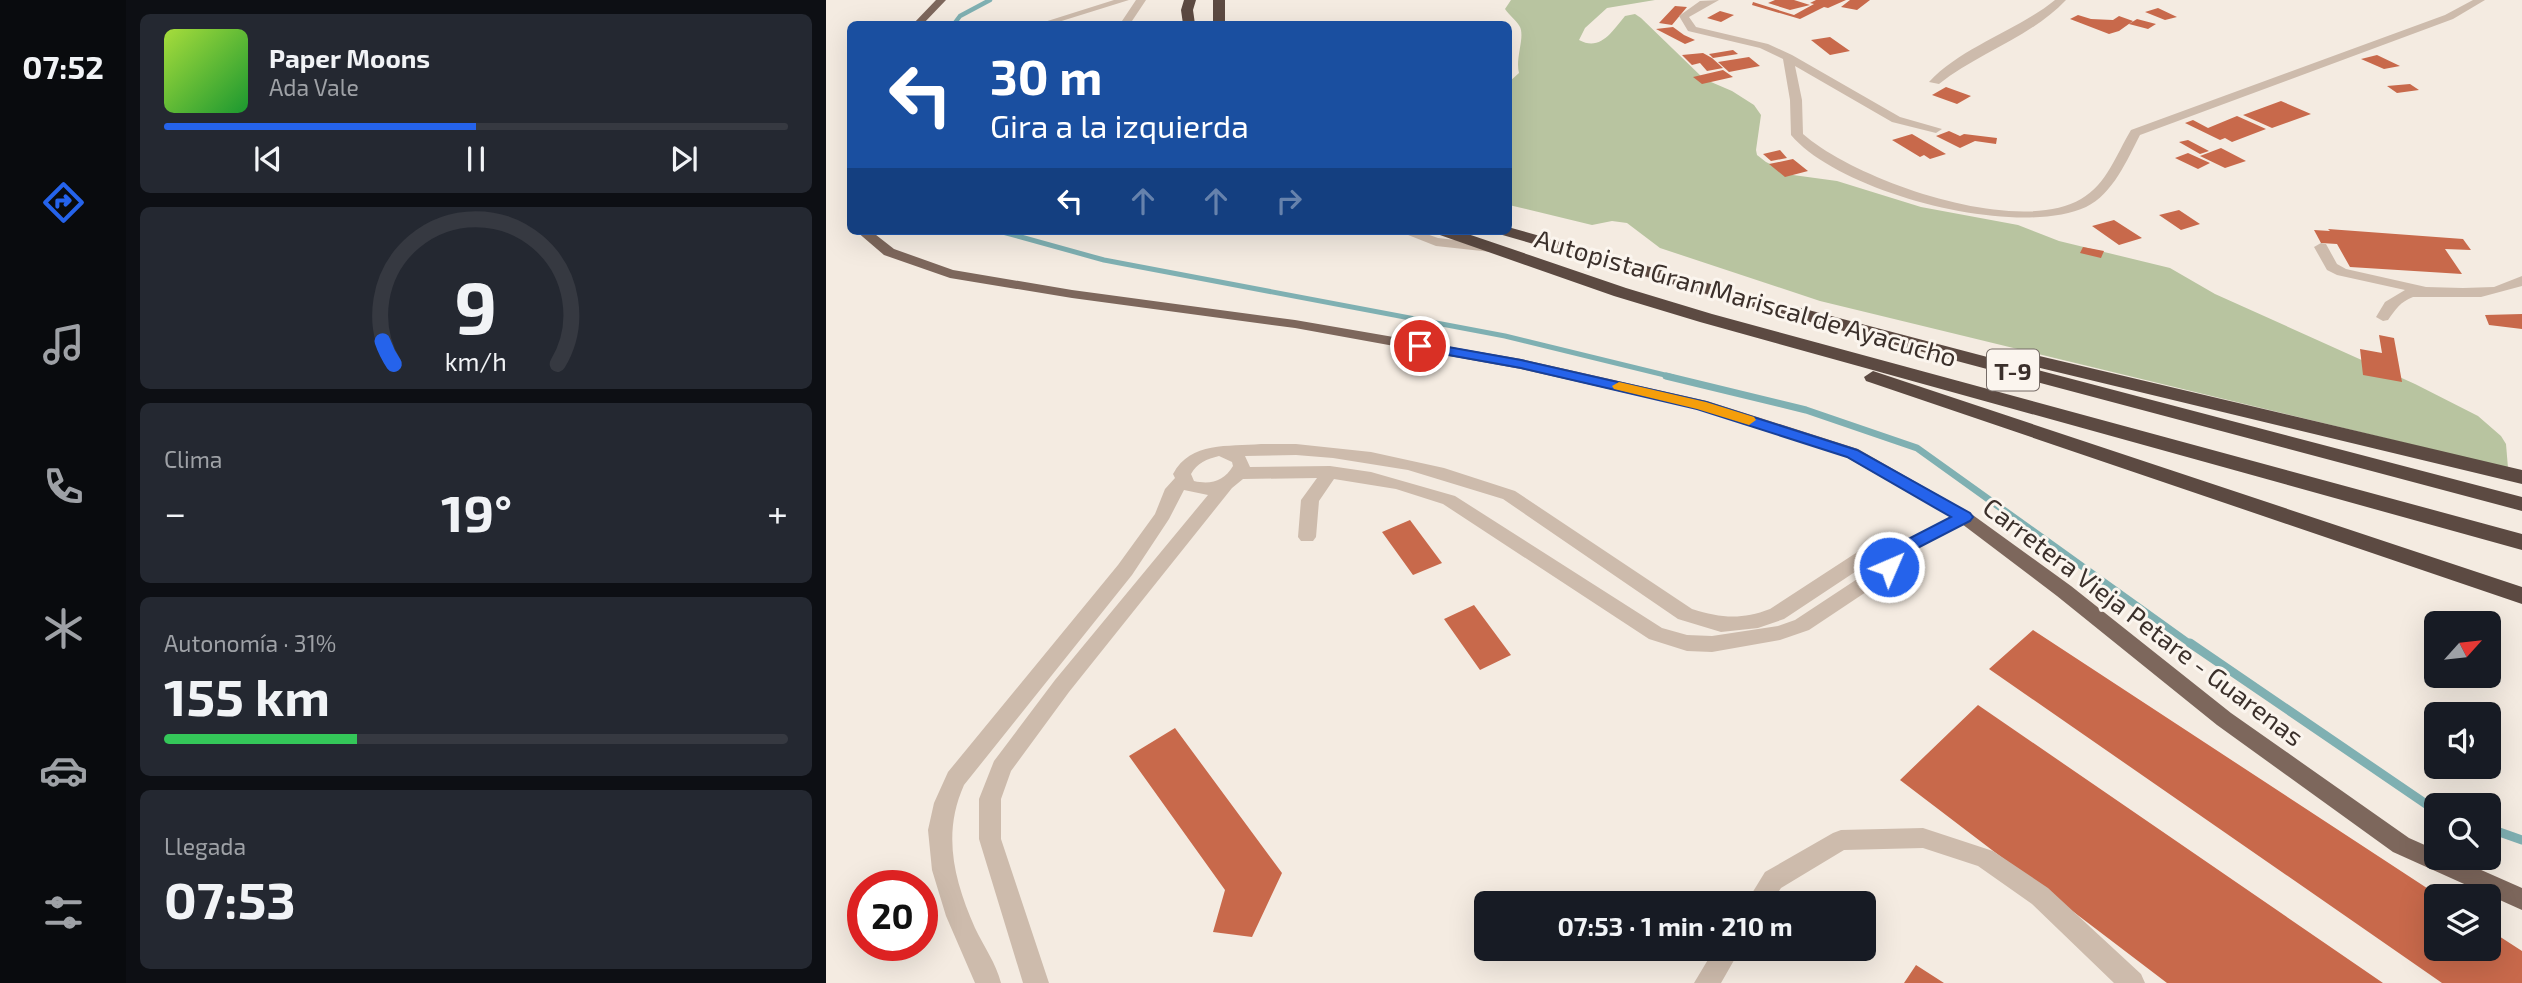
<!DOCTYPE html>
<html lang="es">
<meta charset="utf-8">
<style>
body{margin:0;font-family:"Exo 2",sans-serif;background:#242831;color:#f1f3f6;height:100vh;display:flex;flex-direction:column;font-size:26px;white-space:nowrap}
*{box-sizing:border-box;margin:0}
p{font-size:23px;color:#9ea1a6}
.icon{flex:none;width:38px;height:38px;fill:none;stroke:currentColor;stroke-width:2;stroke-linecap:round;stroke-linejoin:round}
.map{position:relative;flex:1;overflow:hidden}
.panel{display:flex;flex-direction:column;gap:14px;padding:14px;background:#0d0f14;width:700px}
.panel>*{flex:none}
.top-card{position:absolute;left:21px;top:21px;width:665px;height:214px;border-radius:10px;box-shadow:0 7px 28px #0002;background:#1a4fa0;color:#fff;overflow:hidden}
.needle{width:46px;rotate:63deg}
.buttons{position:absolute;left:1598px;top:611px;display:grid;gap:14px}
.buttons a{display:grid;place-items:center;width:77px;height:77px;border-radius:10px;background:#171b24;box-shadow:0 7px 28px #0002;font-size:35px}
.speed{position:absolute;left:21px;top:870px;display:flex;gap:14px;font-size:35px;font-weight:700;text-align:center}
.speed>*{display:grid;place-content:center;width:91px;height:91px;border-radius:50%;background:#171b24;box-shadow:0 7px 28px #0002;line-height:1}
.speed .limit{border:10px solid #d22;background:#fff;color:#111}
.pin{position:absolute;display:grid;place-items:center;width:60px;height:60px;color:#fff;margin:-30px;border:4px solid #fff;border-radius:50%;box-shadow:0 2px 7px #0007}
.me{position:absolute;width:77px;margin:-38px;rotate:45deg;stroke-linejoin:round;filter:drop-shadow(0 0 5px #0008)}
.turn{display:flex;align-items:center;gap:24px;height:147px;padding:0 28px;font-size:32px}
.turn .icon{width:91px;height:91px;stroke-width:2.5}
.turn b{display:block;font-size:49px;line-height:60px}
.lanes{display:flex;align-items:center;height:66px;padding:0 28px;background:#0003;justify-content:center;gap:35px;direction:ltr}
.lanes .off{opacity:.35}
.big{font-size:52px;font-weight:700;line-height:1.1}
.panel .widget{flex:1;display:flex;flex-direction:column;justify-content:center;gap:10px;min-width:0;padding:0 24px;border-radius:10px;background:#242831}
.panel .dial{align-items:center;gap:0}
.dial svg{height:182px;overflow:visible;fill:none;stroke:#363941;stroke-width:7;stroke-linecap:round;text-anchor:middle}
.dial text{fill:#f1f3f6;stroke:none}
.song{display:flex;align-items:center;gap:21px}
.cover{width:84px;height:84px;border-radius:10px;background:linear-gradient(135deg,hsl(80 70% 55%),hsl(130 70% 35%))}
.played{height:7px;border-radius:4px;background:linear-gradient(90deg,#2563eb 50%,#363941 50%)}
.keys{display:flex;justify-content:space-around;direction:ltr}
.heat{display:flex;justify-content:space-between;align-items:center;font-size:38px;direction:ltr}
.charge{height:10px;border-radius:5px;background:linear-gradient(90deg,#34c759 31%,#363941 0)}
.trip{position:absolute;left:648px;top:891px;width:402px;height:70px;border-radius:10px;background:#171b24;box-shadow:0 7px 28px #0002;font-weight:700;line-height:70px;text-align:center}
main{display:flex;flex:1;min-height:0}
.tabs{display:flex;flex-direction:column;width:126px;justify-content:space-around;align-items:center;background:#090b0e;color:#9ea1a6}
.tabs .icon{width:49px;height:49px}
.tabs .on{color:#2563eb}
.tabs b{font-size:32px;color:#f1f3f6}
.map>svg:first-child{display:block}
.green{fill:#b8c4a0}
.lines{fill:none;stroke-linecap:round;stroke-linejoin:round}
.stream-far3{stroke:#7fb0b2;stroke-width:4.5}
.stream-far2{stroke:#7fb0b2;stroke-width:5}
.stream-far1{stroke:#7fb0b2;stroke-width:7}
.stream{stroke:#7fb0b2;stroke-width:9}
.building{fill:#c8694b}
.minor{fill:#cdbbac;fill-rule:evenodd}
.major{fill:#7d675c;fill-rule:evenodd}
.highway{fill:#5c4a42;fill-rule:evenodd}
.route{fill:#2563eb;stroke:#184099;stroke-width:2}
.slow{fill:#f59e0b}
.labels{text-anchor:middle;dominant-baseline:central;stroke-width:6;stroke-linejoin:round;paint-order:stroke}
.shield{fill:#fbf5ee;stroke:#756b66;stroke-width:2}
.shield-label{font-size:24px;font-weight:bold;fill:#3b302b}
.street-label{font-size:26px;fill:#3b302b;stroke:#fbf5ee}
</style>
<main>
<nav class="tabs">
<b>07:52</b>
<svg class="icon on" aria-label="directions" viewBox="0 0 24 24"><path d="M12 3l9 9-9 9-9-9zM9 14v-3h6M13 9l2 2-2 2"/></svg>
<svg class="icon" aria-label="music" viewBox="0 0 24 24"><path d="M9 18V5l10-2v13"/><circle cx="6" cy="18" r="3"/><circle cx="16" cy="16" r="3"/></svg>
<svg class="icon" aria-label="phone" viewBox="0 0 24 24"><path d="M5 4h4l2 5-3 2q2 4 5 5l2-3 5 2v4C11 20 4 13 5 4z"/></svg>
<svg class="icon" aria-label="climate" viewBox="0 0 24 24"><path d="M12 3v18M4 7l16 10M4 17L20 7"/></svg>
<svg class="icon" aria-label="car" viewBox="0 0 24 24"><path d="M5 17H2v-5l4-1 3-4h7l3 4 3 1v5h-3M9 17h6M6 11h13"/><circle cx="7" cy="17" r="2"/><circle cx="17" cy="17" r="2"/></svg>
<svg class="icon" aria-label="filters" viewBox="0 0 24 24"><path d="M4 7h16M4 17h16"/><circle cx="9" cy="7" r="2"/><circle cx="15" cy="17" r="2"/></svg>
</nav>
<section class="panel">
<div class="widget">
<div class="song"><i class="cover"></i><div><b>Paper Moons</b><p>Ada Vale</p></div></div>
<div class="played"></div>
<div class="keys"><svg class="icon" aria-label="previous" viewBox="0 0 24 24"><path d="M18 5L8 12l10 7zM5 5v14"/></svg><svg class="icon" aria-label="pause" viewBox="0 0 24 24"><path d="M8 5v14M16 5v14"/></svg><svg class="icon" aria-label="next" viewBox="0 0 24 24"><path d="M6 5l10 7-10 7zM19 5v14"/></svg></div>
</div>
<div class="widget dial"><svg viewBox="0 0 100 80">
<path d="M14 69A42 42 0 1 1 86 69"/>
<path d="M14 69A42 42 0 0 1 9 59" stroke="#2563eb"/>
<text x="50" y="56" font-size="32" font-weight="700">9</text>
<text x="50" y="72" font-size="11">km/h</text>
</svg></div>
<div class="widget"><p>Clima</p>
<div class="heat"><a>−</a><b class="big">19°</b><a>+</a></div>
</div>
<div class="widget"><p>Autonomía · 31%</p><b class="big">155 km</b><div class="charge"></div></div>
<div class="widget"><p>Llegada</p><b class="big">07:53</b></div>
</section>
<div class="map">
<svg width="1696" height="983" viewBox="0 0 1696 983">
<rect width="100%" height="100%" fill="#f4ebe1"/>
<path class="green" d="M685,0H829L781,8L759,28L753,40C775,52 787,30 799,16L809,14L815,18L878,79L906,91L928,105L935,115L930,150L931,155L940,162L967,175L1011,181L1095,207L1192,225L1233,241L1344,268L1389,294L1589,384L1652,416L1675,436L1680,444L1682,468L994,301L834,248L801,223L786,221L766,225L683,205V82L693,73C689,58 699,38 694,27C691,21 683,15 679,9Z"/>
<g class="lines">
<path class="stream-far3" d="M128,24L134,16L164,0"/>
<path class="stream-far2" d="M173,231L278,260L679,336L847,377"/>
<path class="stream-far1" d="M840,376L980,410L1091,448L1366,645"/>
<path class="stream" d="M1364,643L1600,804L1610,807
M1662,828L1696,840"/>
</g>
<path class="building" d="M949,0H968L984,5L964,10L942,3Z
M990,0H1020L1002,8L998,7L974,19L926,5L927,2L968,15L988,4L984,3Z
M1024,0H1044L1031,10L1015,7Z
M849,6L861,7L846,25L833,23Z
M1332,8L1351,17L1339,20L1319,12Z
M894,11L908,15L895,22L881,18Z
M1252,15L1265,19L1287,20L1293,16L1307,21L1293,31L1283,34L1244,19Z
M1311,19L1330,24L1322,29L1303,24Z
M847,27L858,35L869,40L859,44L830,29Z
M1004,37L1024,51L1004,55L985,40Z
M907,50L912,54L887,58L883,54Z
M877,53L886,58L897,68L881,71L874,63L866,65L856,55Z
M1551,55L1574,66L1558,69L1535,59Z
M923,57L934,66L903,72L892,62Z
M897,70L907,77L876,84L867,77Z
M1584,84L1593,90L1571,93L1561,86Z
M1120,87L1145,96L1131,104L1106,95Z
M1455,101L1485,114L1446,128L1417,115Z
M1411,116L1440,129L1406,142L1399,138L1394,140L1359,123L1367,120L1382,128Z
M1123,131L1134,136L1138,134L1171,138L1170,144L1149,141L1134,148L1110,136Z
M1086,134L1120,154L1104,159L1098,155L1094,157L1066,140Z
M1362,140L1383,151L1374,154L1353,142Z
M1395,148L1420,161L1399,168L1374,156Z
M954,150L961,158L945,161L937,154Z
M1362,153L1384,163L1372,169L1349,158Z
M967,159L982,171L959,177L943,164Z
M1353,210L1374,224L1355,230L1333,215Z
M1288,220L1316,238L1293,245L1266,226Z
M1502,229L1637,239L1645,250L1619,249L1636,274L1524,267L1511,244L1495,243L1488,230L1504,231Z
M1257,247L1278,251L1275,258L1254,253Z
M1696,314V329L1663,325L1659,315Z
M1553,335L1568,338L1576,382L1537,375L1534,349L1556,353Z
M584,520L616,563L587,575L556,532Z
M648,605L685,655L654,670L618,619Z
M1207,630L1610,894V948H1662V929L1696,951V983H1616L1163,669Z
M1152,705L1557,983H1341L1074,780Z
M349,728L456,873L426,937L387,932L399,890L303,756Z
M1090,965L1118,983H1078Z"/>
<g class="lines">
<path class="minor" d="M288,0H303L226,24H212Z
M310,0H320L304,24H294Z
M893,0L863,17L870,27L942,44L966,55L1074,117L1116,129L1110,133L1066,122L969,66L976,100L977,134C1029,180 1190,237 1255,199C1281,184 1290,155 1305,130L1619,15L1647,0H1659L1627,19L1314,135C1301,160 1287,194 1260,207C1190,239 1014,193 965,135L964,100L957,59L934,48L862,31L853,16L874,1Z
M1229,0H1240C1205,37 1152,53 1113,84L1103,82C1137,46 1191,31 1229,0Z
M572,231H592L612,238L665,244L672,248L665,252L610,246Z
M1495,243L1500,244L1511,264L1520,269L1600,287L1637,288L1668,287L1696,276V286L1655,297H1587C1574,302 1570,309 1562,320L1557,321L1550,317L1559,302L1579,290L1511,275L1501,270L1488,247Z
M435,444H470L545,452L618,468L689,491L866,609C895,618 915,620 944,609L1033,551L1062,549L1132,513H1144L1147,517L1144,521L1074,558L1070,572L983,630L954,640L886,652L861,651L823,639L617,504L570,489L508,479L493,501L490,537L487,541H475L472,537L475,500L491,478L417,479L406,488L243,692L185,771L175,799V839L223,983H197L153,839V799L168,761L229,680L382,495L358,490L343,519L306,575L138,785C116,834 128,880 149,928C158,947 170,963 175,983H149L120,916L106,870L102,830L108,803L122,772L292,565L329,514L339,489L349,478L347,474C365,441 402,447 435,444ZM470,455L507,458L582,470L677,499L852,619L895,632L932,628L958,619L1044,562L1054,564L969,620L952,626L886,636L861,635L836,628L629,496L545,472L504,466L424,467L419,456ZM393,456L406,462L407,466C398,481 385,485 368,481L365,474C371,463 381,459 393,456Z
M1097,828L1167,851L1222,888L1315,974L1319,983H1288L1206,904L1152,866L1097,848L1018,850L955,888L945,903H920L939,872L1007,833L1015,830Z
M889,948H915L895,983H868Z"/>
<path class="major" d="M110,0H120L97,24H87Z
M30,231H45L68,249L127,270L246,290L469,320L695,359L881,401L1032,449L1144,513L1245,586L1405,713L1583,838L1610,850V858H1628L1696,888V910L1567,852L1391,725L1231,596L1132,521L1020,457L871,409L695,369L469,328L246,298L124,278L58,255Z"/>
<path class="highway" d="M358,0H370L367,10L369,24H357L355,10Z
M387,0H399V24H387Z
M682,227L906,290L1696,497V511L894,298L673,234L671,231H682Z
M609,231H633L800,288L886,314L1696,534V550L874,322L788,296L611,234Z
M1184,349L1696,470V484L1177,359L1175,355L1177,351Z
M1047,371L1696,587V604L1040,381L1038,377Z"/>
</g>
<path class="route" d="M594,342L695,360L880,402L1031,450L1144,513L1147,517L1144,521L1072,558L1069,571H1057L1054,567L1059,551L1125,517L1021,457L871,409L695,368L589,349L587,346Z"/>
<path class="slow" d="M793,382L880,402L928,417L930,420L923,425L871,409L788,389L786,386Z"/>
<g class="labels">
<rect class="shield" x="1161" y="349.5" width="52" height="41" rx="5"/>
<g class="shield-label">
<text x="1187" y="370">T-9</text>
</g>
<g class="street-label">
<text transform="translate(920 297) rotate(16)">Autopista Gran Mariscal de Ayacucho</text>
<text transform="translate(1318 621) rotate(37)">Carretera Vieja Petare - Guarenas</text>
</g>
</g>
</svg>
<div class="buttons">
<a><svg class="needle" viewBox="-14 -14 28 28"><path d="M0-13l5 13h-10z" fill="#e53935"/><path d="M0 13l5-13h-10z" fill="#9ea1a6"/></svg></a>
<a><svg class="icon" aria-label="sound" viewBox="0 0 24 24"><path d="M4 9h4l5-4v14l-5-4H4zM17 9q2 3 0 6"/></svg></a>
<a><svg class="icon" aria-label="search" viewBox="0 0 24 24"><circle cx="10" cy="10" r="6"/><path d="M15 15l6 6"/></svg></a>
<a><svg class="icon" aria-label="layers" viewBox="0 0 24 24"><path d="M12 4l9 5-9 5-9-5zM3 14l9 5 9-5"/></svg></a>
</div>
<div class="speed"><div class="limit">20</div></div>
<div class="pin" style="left:594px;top:346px;background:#d93025"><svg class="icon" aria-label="arrive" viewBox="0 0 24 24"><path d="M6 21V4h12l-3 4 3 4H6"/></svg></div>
<svg class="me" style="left:1063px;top:567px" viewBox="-20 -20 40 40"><circle r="17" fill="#2563eb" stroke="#fff" stroke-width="3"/><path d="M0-11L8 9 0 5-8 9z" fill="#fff"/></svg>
<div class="trip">07:53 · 1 min · 210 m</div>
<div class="top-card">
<div class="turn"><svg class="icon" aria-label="left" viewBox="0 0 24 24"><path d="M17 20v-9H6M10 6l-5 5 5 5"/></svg><div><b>30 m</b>Gira a la izquierda</div></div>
<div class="lanes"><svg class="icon" aria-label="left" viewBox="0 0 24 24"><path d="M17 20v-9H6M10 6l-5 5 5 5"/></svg><svg class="icon off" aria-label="ahead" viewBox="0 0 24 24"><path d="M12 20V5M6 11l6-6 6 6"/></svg><svg class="icon off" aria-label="ahead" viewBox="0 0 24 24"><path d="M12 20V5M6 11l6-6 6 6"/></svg><svg class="icon off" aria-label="right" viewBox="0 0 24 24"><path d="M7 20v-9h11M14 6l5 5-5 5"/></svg></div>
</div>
</div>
</main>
